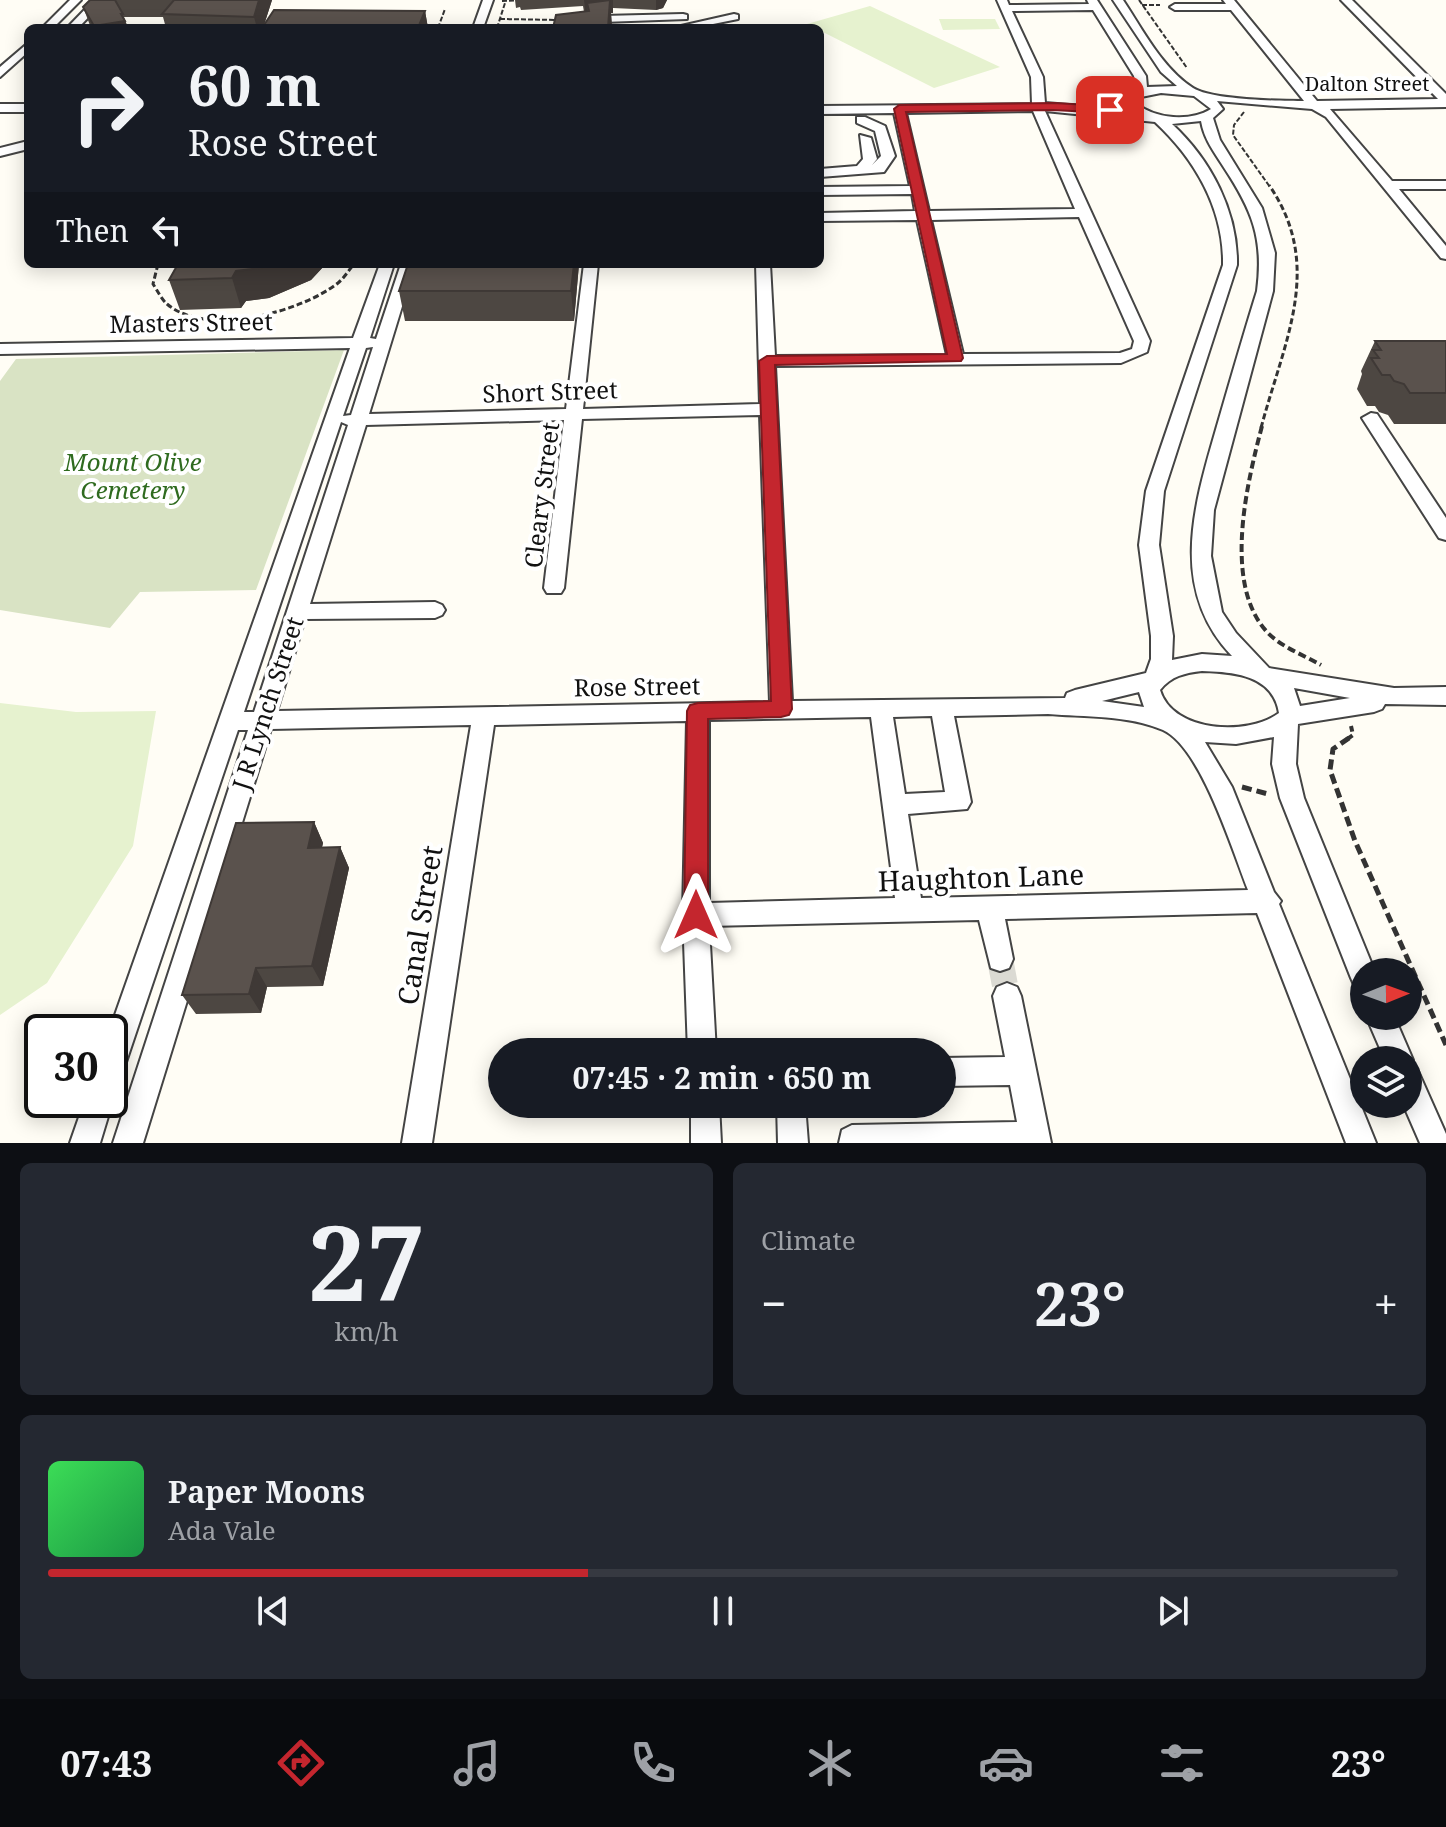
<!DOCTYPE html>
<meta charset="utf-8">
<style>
body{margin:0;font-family:"Noto Serif",serif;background:#242831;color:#f1f3f6;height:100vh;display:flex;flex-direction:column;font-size:30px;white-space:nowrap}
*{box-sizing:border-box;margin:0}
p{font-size:26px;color:#9ea1a6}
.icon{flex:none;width:44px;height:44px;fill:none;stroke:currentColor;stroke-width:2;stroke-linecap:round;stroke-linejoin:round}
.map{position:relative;height:1143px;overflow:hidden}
.sheet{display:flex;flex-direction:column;gap:20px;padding:20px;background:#0d0f14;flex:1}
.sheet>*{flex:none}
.top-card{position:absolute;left:24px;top:24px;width:800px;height:244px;border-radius:12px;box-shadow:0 4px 20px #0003;background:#171b24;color:#f1f3f6;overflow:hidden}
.needle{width:52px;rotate:89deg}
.buttons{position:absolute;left:1350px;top:958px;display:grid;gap:16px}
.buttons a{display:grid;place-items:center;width:72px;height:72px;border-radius:50%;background:#171b24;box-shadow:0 4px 20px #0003;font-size:40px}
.speed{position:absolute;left:24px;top:1014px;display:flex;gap:16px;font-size:40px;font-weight:700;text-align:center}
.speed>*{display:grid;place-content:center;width:104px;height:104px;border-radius:50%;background:#171b24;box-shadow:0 4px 20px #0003;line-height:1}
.speed .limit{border:4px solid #111;border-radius:12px;background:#fff;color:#111}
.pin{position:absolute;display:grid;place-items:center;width:68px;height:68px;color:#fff;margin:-34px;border-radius:16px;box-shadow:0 4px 12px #0006}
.me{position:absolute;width:88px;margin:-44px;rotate:0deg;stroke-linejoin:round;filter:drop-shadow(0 0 6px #0008)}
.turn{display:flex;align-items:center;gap:28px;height:168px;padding:0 32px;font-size:36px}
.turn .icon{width:104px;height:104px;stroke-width:2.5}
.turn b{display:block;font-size:56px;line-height:68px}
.then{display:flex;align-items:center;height:76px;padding:0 32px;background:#0003;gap:16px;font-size:30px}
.big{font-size:60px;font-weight:700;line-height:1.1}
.sheet .widget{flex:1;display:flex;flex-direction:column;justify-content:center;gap:12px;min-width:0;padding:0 28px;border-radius:12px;background:#242831}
.sheet .dial{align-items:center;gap:0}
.dial b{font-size:104px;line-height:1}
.song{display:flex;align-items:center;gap:24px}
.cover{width:96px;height:96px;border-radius:12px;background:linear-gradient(135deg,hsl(130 70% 55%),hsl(140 70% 35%))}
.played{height:8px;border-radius:4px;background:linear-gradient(90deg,#c4262e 40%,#363941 40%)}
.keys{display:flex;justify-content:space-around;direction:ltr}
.heat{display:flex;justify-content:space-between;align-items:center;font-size:44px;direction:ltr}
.sheet .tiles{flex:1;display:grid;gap:20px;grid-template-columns:1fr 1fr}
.widget:last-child{grid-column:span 2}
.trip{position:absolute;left:488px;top:1038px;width:468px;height:80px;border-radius:40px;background:#171b24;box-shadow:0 4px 20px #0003;font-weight:700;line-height:80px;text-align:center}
.tab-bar{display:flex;height:128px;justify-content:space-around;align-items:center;background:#090b0e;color:#9ea1a6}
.tab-bar .icon{width:56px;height:56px}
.tab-bar .on{color:#c4262e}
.tab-bar b{font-size:36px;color:#f1f3f6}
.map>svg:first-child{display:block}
.cemetery{fill:#d9e3c4}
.pitch{fill:#e6f2cf}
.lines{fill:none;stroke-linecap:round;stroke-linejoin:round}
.minor-tunnel{stroke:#dbdad3;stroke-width:26;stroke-dasharray:26 13;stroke-linecap:butt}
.minor-casing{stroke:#444;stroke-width:4}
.path-far3{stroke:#333;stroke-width:2;stroke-dasharray:5 2;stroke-linecap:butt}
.path-far2{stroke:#333;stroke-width:3;stroke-dasharray:6 3;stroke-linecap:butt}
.path-far1{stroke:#333;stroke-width:4;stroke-dasharray:8 4;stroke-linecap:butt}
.path{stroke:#333;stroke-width:5;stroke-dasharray:10 5;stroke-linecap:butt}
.minor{fill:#fff;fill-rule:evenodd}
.wall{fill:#4d4742}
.shaded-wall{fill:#3f3936}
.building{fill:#5a524d;stroke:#3f3936;stroke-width:2}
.route{fill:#c4262e;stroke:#7f191e;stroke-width:2}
.labels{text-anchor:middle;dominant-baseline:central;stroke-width:8;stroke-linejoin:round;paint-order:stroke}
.far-street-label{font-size:20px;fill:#111;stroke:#fff}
.street-label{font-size:24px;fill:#111;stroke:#fff}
.park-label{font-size:24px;font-style:italic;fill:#2f6b1f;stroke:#fff}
.near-street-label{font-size:28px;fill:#111;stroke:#fff}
</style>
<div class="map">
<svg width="1446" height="1143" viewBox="0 0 1446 1143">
<rect width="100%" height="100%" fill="#fffdf5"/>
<path class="cemetery" d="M344,350L256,590L140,592L110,628L0,610V381L16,359Z"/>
<path class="pitch" d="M870,6L1000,67L934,88L807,24Z
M939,19H995L1000,29L943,30Z
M0,703L76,712L156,711L133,846L47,983L0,1015Z"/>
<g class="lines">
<path class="minor-tunnel" d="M1000,959L1007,996"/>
<g class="minor-casing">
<path id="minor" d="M70,0H81L53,28H42Z
M94,0H105L78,28H67Z
M483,0H493L483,28H473Z
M997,0H1007L1009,5L1089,4L1087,0H1097L1146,76L1147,87L1177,86L1161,72L1113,0H1123C1143,30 1162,68 1193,88C1212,100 1280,101 1304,101L1231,10H1175L1170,7L1175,4H1226L1223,0H1234L1317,101L1438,99L1341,0H1352L1446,94V107L1330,109L1392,181H1446V189H1399L1446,246V259L1441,258L1326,117L1312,109L1217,101L1223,109L1213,118L1220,140L1262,208L1275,253L1273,291L1214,510L1211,556L1222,612L1236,633L1269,668L1394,688L1446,687V705L1385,704L1382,709L1374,712L1298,724L1296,764L1304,798L1375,972H1364V991L1355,987L1351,978L1280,798L1272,764L1274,737L1236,744L1205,742L1232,787L1274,892L1281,901L1279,904L1376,1143H1346L1257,913L1005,919L1013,959L1009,968L1000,971L991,968L979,920L709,926L716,1052H688L683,915L687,721L494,725L432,1143H402L471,725L271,729L143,1143H113L248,730H238L124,1068L120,1078L110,1082L109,1032L350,348L0,354V344L353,338L380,264H394L370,338L376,339L401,264H415L369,414L566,409L584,264H598L583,409L760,404L756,264H770L775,356L947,355L917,220L820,221V213L915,211L912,194L820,195V187L910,186L894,113L820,114V106L1032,104L1031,77ZM1093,10L1134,76L1136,86L1125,100L1130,110L1045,103L1043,77L1012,11ZM1161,93L1194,96L1211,109C1190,122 1156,119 1137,104L1141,97ZM1033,111L1075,209L929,211L906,113ZM1045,111L1155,122C1195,159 1224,209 1223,265L1146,491L1139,545L1151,636V659L1146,673L1075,690L1067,693L1065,698L792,701L775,366L1121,363L1147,352L1150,341ZM1201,121C1204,139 1214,152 1223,166C1252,210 1264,238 1257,291C1243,336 1230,381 1217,426C1194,505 1168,589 1232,656L1202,654L1172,660L1173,636L1159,545L1164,491L1237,265C1238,212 1211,160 1172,124ZM1079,217L1134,341L1132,349L1120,353L963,354L931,220ZM373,347L351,415L343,416L366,348ZM760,415L770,702L277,711L305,619L435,618L442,615L445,610L442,605L435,602L310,604L366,425L564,420L544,588L547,593H561L564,588L582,419ZM341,422L348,425L254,712H244ZM1202,671C1234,672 1273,675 1279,713C1248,736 1173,733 1160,690C1171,676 1185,673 1202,671ZM1294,688L1350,698L1300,706ZM1139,692L1144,707L1102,701ZM1048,714C1084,717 1129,715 1163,730C1201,747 1233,852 1248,890L921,898L908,814L967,809L971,802L954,716ZM932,716L945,792L905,794L893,717ZM871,717L895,898L709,903V720Z
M683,14L687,15V19L603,22L573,28L574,22L603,16Z
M734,14L738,15V19L693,28L681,26Z
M28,43V52L0,77V67Z
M0,104H28V112H0Z
M857,117H865L885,126L895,156L884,172L820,177V169L857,166L863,159L860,135L871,138L877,159L872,165L881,156L875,131L857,123Z
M28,141V149L0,156V148Z
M1371,413L1377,414L1446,518V540L1439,538L1362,418Z
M1007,983L1017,987L1021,996L1051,1143H839L842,1130L852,1125L1017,1122L1010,1085L942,1086V1058L1005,1057L993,996L997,987Z
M1366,1016H1394L1413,1060L1410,1068L1418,1071L1446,1134V1143H1420L1403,1104H1408V1060H1385Z
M110,1092L113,1100L100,1143H70L85,1100H110Z
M691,1104H719L721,1143H691Z
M777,1104H805L808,1143H778Z"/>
</g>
<path class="path-far3" d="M1139,0L1187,68
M502,1L527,0
M1142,5H1160
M500,19L557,20
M438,28L445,9
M497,28L505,3
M1244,112L1234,125L1233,135L1270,187"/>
<path class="path-far2" d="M158,264L153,284C157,290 162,300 167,304C207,338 301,312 338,283C344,278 349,270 354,264
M1261,428C1284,341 1325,266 1269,185"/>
<path class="path-far1" d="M1262,426C1247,483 1222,585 1268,633C1283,648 1304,655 1321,665
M1346,740L1353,735L1351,726"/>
<path class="path" d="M1349,738L1333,749L1330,770L1355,841L1446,1045
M1242,787L1268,794"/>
<use href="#minor" class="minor"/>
</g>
<path class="wall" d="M90,0H272L264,25L425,11L428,28H166L163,17H124L128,28H91L83,7Z
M515,0H667L663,8L656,10L613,8V13H611L612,28H553L584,12L583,6L521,10L520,7L516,8Z
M178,264H337L336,266H324L311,280L269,298L246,301L241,308L180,310L169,280Z
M579,264L574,321H405L399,291Z
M1375,341H1446V424H1394L1388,415L1379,412L1375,406H1367L1357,389L1362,374L1361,371Z
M314,822L323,843L322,847H340L349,868L323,986L267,987L261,1013L196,1014L182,995Z"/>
<path class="shaded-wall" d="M259,0H272L263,28H257L254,17Z
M584,0H613V13H611L612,28H608L589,11L587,3L588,16L586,17Z
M656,0H667L663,8L656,10Z
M425,11L428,28H418Z
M125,21L128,28H95L94,26Z
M270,264H323L324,266L311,280L269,298L246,301L241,308L232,278L236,271Z
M574,264H579L574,321L571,291Z
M314,822L323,843L317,869L308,848Z
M340,847L349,868L323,986L312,966Z
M256,968L267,987L261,1013L249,994Z"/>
<path class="building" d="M90,0H115L123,14H121L125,21L94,26L83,7Z
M174,0H259L254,17L162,14Z
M610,0L608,28H553L556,15L589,11L587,3Z
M274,10L425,11L418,28H262Z
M178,264H270L260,268L236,271L232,278L169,280Z
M408,264H574L571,291H399Z
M1375,341H1446V393H1410L1404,384L1394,381L1390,375H1382L1371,358H1379L1373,350H1381Z
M314,822L308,848L340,847L312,966L256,968L249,994L182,995L236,823Z"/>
<path class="route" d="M1053,103L1110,106L1115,110L1110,113L1053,110L906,112L963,358L961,361L775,365L792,709L789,715L781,717L708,719V915L704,923L696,926L688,923L684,915L687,711L690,705L698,703L771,701L759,361L767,356L947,354L894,109L899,105Z"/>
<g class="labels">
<g class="far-street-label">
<text x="1367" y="83">Dalton Street</text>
</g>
<g class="street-label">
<text transform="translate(191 322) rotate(-1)">Masters Street</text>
<text transform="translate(550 391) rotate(-2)">Short Street</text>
<text transform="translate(541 495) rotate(-83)">Cleary Street</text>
<text transform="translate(637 686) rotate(-1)">Rose Street</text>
<text transform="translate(267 703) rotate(-72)">J R Lynch Street</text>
</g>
<g class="park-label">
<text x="133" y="461">Mount Olive<tspan x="133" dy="28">Cemetery</tspan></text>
</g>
<g class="near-street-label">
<text transform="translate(981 877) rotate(-2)">Haughton Lane</text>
<text transform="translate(419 925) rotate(-81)">Canal Street</text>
</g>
</g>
</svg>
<div class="buttons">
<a><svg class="needle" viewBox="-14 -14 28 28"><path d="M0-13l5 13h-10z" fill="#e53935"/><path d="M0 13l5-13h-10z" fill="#9ea1a6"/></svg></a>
<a><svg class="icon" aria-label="layers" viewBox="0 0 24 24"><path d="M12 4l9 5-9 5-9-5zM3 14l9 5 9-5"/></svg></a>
</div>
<div class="speed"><div class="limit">30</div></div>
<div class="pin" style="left:1110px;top:110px;background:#d93025"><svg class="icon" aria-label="arrive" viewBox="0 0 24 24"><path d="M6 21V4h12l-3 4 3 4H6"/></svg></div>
<svg class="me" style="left:696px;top:915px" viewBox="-20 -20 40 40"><path d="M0-17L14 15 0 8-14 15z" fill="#c4262e" stroke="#fff" stroke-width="4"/></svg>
<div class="trip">07:45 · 2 min · 650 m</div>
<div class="top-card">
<div class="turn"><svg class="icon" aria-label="right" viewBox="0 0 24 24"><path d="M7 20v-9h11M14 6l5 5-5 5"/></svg><div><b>60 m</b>Rose Street</div></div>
<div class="then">Then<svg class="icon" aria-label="left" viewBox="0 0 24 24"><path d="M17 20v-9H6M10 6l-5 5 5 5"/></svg></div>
</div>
</div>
<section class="sheet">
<div class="tiles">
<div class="widget dial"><b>27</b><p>km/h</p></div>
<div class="widget"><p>Climate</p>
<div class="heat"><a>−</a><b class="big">23°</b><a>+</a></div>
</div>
<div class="widget">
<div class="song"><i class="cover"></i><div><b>Paper Moons</b><p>Ada Vale</p></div></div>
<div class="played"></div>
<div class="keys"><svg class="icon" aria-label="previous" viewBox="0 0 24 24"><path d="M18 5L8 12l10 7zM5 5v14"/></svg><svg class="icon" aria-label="pause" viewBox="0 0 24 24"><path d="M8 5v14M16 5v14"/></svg><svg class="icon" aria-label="next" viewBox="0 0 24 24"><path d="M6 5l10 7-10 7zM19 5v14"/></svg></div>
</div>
</div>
</section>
<nav class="tab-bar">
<b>07:43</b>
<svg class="icon on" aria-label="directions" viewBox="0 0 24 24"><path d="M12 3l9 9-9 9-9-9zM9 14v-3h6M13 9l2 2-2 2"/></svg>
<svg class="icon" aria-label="music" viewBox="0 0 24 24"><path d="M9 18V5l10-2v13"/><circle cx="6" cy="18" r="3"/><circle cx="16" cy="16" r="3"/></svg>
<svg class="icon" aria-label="phone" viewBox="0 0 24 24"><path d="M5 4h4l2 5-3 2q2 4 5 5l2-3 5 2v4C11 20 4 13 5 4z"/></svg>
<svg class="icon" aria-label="climate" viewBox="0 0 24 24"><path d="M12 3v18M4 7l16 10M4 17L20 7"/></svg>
<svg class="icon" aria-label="car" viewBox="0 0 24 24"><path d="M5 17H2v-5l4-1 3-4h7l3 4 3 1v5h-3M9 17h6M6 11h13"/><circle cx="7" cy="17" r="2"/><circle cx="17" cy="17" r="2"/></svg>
<svg class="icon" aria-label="filters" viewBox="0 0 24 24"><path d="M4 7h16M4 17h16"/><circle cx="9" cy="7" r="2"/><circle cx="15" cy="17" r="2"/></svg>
<b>23°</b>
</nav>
